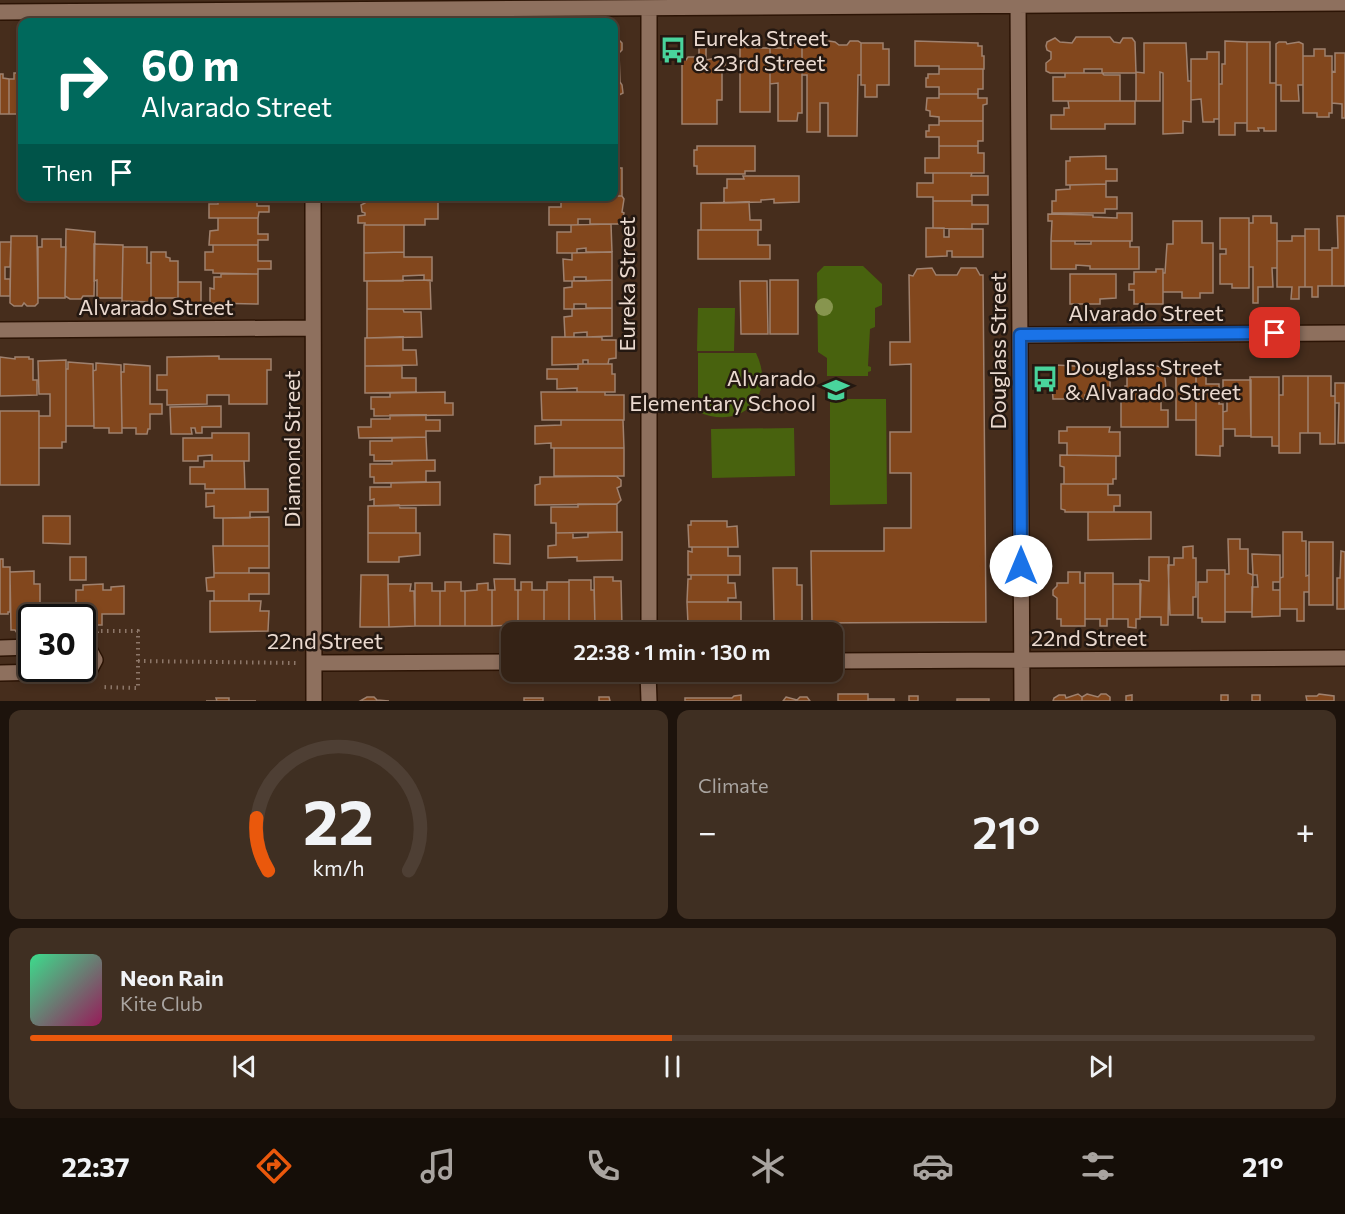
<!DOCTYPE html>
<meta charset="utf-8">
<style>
body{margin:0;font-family:Commissioner,sans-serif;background:#3f2f22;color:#f1f3f6;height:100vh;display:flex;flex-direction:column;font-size:22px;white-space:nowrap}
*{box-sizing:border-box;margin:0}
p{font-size:20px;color:#a9a4a0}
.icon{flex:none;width:33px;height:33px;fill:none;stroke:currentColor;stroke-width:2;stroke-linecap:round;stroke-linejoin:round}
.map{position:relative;height:701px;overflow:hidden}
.drawer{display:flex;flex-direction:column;gap:9px;padding:9px;background:#1d130c;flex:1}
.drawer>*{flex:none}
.banner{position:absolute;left:18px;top:18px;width:600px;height:183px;border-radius:12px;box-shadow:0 3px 9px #0003,0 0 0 2px #4e3f34;background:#00695c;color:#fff;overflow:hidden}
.speed{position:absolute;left:18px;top:604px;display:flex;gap:12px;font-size:30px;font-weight:700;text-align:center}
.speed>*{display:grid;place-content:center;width:78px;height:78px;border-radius:50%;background:#342215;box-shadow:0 3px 9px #0003,0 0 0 2px #4e3f34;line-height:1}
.speed .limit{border:3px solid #111;border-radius:9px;background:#fff;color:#111}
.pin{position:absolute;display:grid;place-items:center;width:51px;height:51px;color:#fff;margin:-26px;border-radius:12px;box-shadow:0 3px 9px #0006}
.me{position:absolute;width:66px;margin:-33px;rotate:0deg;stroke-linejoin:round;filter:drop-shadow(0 0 4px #0008)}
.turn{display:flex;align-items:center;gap:21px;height:126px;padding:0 24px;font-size:27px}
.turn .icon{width:78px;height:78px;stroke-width:2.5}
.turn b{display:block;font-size:42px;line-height:51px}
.then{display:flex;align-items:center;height:57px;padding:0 24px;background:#0003;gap:12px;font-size:22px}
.big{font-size:45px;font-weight:600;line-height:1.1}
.drawer .widget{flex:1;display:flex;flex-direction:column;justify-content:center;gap:9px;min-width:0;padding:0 21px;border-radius:12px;background:#3f2f22}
.drawer .dial{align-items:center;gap:0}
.dial svg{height:156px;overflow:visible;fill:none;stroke:#4e3f34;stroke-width:7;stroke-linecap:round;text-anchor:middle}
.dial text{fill:#f1f3f6;stroke:none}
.song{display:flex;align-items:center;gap:18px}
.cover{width:72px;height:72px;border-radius:9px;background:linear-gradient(135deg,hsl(150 70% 55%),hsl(330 70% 35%))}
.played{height:6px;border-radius:3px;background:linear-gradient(90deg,#ea580c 50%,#4e3f34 50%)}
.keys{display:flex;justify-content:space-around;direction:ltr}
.heat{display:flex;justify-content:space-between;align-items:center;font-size:33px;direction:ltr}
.drawer .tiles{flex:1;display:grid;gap:9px;grid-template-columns:1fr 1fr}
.widget:last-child{grid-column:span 2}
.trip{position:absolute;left:501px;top:622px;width:342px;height:60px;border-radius:12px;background:#342215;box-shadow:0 3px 9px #0003,0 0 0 2px #4e3f34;font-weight:600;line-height:60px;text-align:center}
.menu{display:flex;height:96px;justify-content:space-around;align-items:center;background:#150e08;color:#a9a4a0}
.menu .icon{width:42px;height:42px}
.menu .active{color:#ea580c}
.menu b{font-size:27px;color:#f1f3f6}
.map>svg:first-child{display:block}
.green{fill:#48620e}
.building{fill:#82471d;stroke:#9f816e;stroke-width:1.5}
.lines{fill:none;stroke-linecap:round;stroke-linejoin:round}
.street-casing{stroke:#2c1405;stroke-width:18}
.path{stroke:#8d7769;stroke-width:4;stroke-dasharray:1.5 4.5;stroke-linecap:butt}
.street{stroke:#8e705e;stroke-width:15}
.tree{fill:#87954e}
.route-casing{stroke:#114b97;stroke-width:15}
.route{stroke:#1a73e8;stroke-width:10}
.labels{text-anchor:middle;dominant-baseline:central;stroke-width:5;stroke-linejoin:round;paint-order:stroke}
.poi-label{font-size:22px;fill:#ead9cf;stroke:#241811;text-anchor:start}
.street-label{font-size:22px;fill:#ead9cf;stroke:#241811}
</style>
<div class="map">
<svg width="1345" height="701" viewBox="0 0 1345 701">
<rect width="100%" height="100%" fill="#462d1c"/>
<path class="green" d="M824,266H863L882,284V305L875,308V327L870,329L868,366L871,367V371L868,372V376H827V358L818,352L817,273Z
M698,308H735L734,351H697Z
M698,353H756C777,396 742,431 698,412Z
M830,399H886L887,504L830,505Z
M794,428L795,476L712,478L711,429Z"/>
<path class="building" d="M1076,37H1110L1114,42L1120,43L1123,38H1132L1135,42L1136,73H1102V69H1084V73H1050L1046,71V63L1051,59V52L1047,50L1046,46L1047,42L1055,38L1060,42L1072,43Z
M614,40H619L622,43V50L619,53L620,82L622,85L623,93L619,95V98H614Z
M829,41L835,42L839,45H847L850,41H858L861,43V75H858L857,136H828V103H820V132H807V75H802V44L814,42L817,45H825Z
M915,41L978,43V46H982V56H984V69H939V66H915Z
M1225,41L1247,42V123H1235V135H1219V84H1222V64H1225Z
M1247,42H1270V83H1276V131H1264V128H1258L1259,131H1247Z
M1279,42H1286L1287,44L1299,42L1303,44V85H1298L1299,101H1281V85H1276V44Z
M740,43L753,44V48H770V112H740Z
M788,43L802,44V113H798L797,121H778V83L770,84V48H788Z
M861,43H883V49H889V85H877V97H865V85H861Z
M1144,43H1186L1188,81H1191V122L1183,121V133L1163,134V73L1160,72V101H1136V72L1144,73Z
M699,48H706V60L721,57L725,61V68L722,71V100H717V124H682V60H686L688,57H695L699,60Z
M1314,49H1325V56H1332V113H1329V117H1317V113H1303V56H1314Z
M1207,52H1219V119H1214V122H1203L1201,99L1191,100V59H1207Z
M1335,53H1345V118H1342V104L1332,103V71L1335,72Z
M939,69H983V89H978V94H939V87H926V78H928V74H939Z
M14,73H22V114H9V79H14Z
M1065,73H1102L1104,75H1120V101H1053V77H1065Z
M0,74H3V78L9,79V114H0Z
M939,94H978V98H987V104L983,105V121H939V117L930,116V111L926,110L927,98H939Z
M1068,101H1135V124H1105V129H1051V115H1064V108H1069Z
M939,121H983V141H978V146H939V137H926V131H929V125H939Z
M697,146H755V171H745V174H697V166H694V150H697Z
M939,146H978V153H984V173H925V158H939Z
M614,155H618V165H614Z
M1106,156V169H1117V181H1106V184L1066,185V161H1070V157Z
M614,168H622V196H614Z
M933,173H972L971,176H988V195H972V201H933V197H917V183H933Z
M743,176H799V202L774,203V199L761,200V202L724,203V188H727V179H744Z
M1106,184V197H1117V209H1105V213H1052V201H1056V190L1070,189V185Z
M218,196H257V206H269V212H259L258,218H209V204H218Z
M364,196H388V198H364Z
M402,196H431V198H402Z
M561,196H579V200H590V196H622L624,199L622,212L624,213L622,224H590V219H578V225H549V207H561Z
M365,198H425V202H438V219H425V225H365V223H358V216L365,215V213L362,212L361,205L365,203Z
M933,201H972V205H988V224H972V229L933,228Z
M749,202L750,220H761V230H701V203Z
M1117,213H1132V241H1051L1052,221H1048V214L1093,215V217L1117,218Z
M1253,216H1271V223H1277V268H1272L1273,287H1258V303H1253V267H1249V223H1253Z
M1337,216H1345V286H1332V248H1338Z
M218,218H258V234H268V240H258V245H209L210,231L218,230Z
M1220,218H1249V288H1232V284H1220V254H1226V249H1220Z
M1173,221H1202V243H1213V293H1200V298H1182V292H1163V273H1165L1167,244H1173Z
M611,224L612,252H586V248L577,249V253H557V232H571V225Z
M364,225H404V252L364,253Z
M926,228H944V237H949V229H983V257H952V251H947V256L926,257Z
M66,229L95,232L94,296H83L81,299H70L65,296Z
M1305,229H1319V250H1332V286H1318V297H1312V287H1305Z
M698,230H758V245H770V259H698Z
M11,236H37L38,303L35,306H27L24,303L22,306H14L10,303Z
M1292,236H1305V287H1299V299H1291L1292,287H1277V241H1292Z
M42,239H61V247H66L65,298H38V247H42Z
M1051,241H1075V244H1091V241H1130V247H1139V269H1090V266L1076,265V269H1051Z
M0,242H11L10,267H5V279H10V296H0Z
M94,244L123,245L122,298H97V280L94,281Z
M213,245H258V261H271V269H258V274L213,273V270H205V252H213Z
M123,247H147V263H151V302L122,301Z
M151,252H166V257L170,258V261H178V298H151Z
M404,252V257H432V281L424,280V275L403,276V281H364V253Z
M612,252V280L586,281V277H574V281H564L563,259L572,260V253Z
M932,268L936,275H957L961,268H976L980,275H983L986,622L812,623L811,551H884V528H911V473H890V432H911V364L890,365V342H910L909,275L913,276L917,269Z
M1156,269H1163V304H1134V290H1129V284H1134V272H1156Z
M221,274H258V304L210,303V288L214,289V277H221Z
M1070,274H1116V298L1100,299V304H1070Z
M430,280L431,309H367V281Z
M612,280V308H586V304H574V309H564V288L572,287V281Z
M770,280H798V334H770Z
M740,281H767L768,334H741Z
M178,282H201V304L178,303Z
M612,308V336L587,337V332L574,333V337H565L564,317L572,316V309Z
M367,309H403L404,312H421L422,337L367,338Z
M403,337V350H416L417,365L365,366V338Z
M552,337H602V340H616V358L609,359L608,364H588V360H583V364L552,365Z
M219,356V359H271V370H267V404H229V395H207V404L167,405V390H157V375H167V357Z
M0,357L15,359V357H29V359H33V380H37V395L0,396Z
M66,360V442H62V448H39V416H50V394H39L38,361Z
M68,362L93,364L94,426H66V369H68Z
M96,363L121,365L122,433H109V428H94L93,371L96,370Z
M124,364L150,366V404H162V414H150V429H148L147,434H136V428H122L121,372H124Z
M578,364H612V374H615V392H577V388L557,389V379H547V369H578Z
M1056,365L1110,368V393L1085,395V399H1053L1051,370Z
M1153,365L1164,368L1167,399H1161V410H1168V427H1121V400H1124L1125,386H1127V368L1140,366L1142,368H1152Z
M365,366H402V378H416V392L365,393Z
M1176,366H1196V420H1176Z
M1196,367H1206V384H1219V404H1223V446H1220V456L1196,455Z
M1283,376H1308V433H1300V453H1279V395H1283Z
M1308,376H1331V396H1335V444H1320V433H1308Z
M1250,377H1279V446H1272V437H1251Z
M1223,380H1251V436H1235V429H1223V412L1227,411V399L1223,398Z
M1335,383H1345V443H1338L1339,403H1335Z
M445,392V403H453V415L374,416V409H371V397H390V393Z
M541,392H605V395H624V420H542Z
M221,406V427H202V433H196L195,428H191L192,434H171L170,407Z
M0,411H39V485H0Z
M390,415H426V420H440V431H426V437L359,438L358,427H371V419H390Z
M561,420H623L624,448H551V443L535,444V426L561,425Z
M1067,427H1110L1109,432H1120V456L1067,455V443H1059V431H1067Z
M212,433H249V461H212V455L198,456V461H183V438H212Z
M426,437L427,460L374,461V455H370V441H392V438Z
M554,448H624V476H554Z
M1060,455L1116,456V479H1113V484H1064V467L1060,466Z
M435,460V471H426V482L374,483V477H370V464H392V461Z
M204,461H244L245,489H205V484H190V467H204Z
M616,476L621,480V486L617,488L621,500L617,504L535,505V485L540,484V477Z
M440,482V505L374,506V499L370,500V487H391V483Z
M1061,484H1108V495H1120V506H1114V512H1065V510L1061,509Z
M214,489H268V512H250V518H214V506L206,507V493H214Z
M578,504H617V532L556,533V523H551V507H578Z
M399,505L400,508H416V533H368V506Z
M1088,512H1151V539L1088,540Z
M43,516H70V544L43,543Z
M269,517V546H223V518Z
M691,521H727V527L737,526L738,547H689L688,525H691Z
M622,532V560L577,561V557L548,558V546L556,545V533H573V538L588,537V533Z
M1283,532H1302V541H1306V576L1309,575V592H1304V621H1297V609H1280V578L1283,577Z
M368,533H420V555L399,557V562H368Z
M494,534L510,535V564L494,563Z
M1228,539H1240V549H1248V573L1253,575L1252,612H1225V574H1229Z
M1309,542H1333V605H1309Z
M213,546H269V568H249V573H214Z
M1193,546V558H1196V597H1193V615H1170L1168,565H1174V558H1183V547Z
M692,547H728V556H740V575H688V551L692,552Z
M1341,551L1345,552V609H1337V578H1340Z
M1252,554L1280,555V582H1273V590H1280V616L1252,617V587H1258L1257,575H1253Z
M70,557H86V580H70Z
M1149,557H1169L1168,625H1161V617H1140V580L1149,581Z
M0,559H3V567H10V612H8V614H0Z
M773,568H797V585H802V622H774Z
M1207,570H1225V622H1202V618H1198V582H1207Z
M34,571V584H40V614H35V618H32V630L27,633H17L15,630H11L10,572Z
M1068,572H1080V583H1085V626H1061V619H1057V598L1053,595V590L1057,586V583H1068Z
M214,573H269V594H249V601H214V591H207L206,578L214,577Z
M1085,573H1113V619H1107V626H1100V619H1085Z
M361,575H388L389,627H360Z
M691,575H728V583H735L736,598H728V602H687L688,579H691Z
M594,577H613V581H621L622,628H595Z
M494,579H515V590H518V625L492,626V590H495Z
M569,580H591V590H594L595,625H569Z
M445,582H461V591H465V626H440V591H445Z
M521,582H532V590H544V625H518V590H521Z
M547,582H569V625H544V590H547Z
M415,583H432V591H440V626H415Z
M488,583V590H492V626H465V591L477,590V584Z
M103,584V590H111V587L124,586V614H102V625H91V614H76V590H83V585Z
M388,584H411L410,591H414L415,626L389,627Z
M1113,584H1141L1140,619H1136V628L1128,627V619H1113Z
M210,601H261L260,611H269L268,631L210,632Z
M687,602H741V628H692V624H688Z
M838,694H868V701H838Z
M1078,694L1082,697V701H1053L1054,698L1059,695H1065L1066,698Z
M1087,694L1098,697L1101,694H1106L1110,697V701H1082V697Z
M1319,694L1334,696V701H1307L1306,696H1317Z
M741,695V701H685V698H732L734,696Z
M1132,695V701H1126V696Z
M1221,695H1228V701H1221Z
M1252,695H1260V701H1252Z
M909,696H918V701H909Z
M367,697H374L377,700L389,701H360Z
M599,697H609L610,701H599Z
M786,697L797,700L800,697H807L810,701H783Z
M216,698H229V701H256H206H217Z
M524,698H543V701H524Z
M868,699H894V701H868Z
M957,699H989V701H957Z"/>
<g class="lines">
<g class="street-casing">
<path id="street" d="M1018,0L1022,701
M0,12L1345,3
M313,196L314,701
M0,330L313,328
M1020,335L1345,333
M649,633V8
M0,648L32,647
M832,661L1345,658
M314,663L512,662
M648,672L649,701
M0,673L89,671L95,660L90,651L82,648"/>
</g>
<path class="path" d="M97,633V631H138V688L100,687
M138,661L296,663"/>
<use href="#street" class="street"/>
</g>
<circle class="tree" cx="824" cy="307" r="9"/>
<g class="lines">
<g class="route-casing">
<path id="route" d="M1021,566L1020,335L1275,333"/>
</g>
<use href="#route" class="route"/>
</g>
<defs>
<g id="bus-bare" transform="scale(2.07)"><path d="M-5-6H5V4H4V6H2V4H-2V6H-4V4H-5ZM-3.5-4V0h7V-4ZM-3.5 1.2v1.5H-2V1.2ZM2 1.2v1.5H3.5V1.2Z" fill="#49d49c" stroke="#241811" stroke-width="2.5" paint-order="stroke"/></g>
<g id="school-bare" transform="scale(2.07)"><path d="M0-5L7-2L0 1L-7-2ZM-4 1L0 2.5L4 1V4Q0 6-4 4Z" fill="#49d49c" stroke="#241811" stroke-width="2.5" paint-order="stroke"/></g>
</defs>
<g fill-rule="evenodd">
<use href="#bus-bare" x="673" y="50"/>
<use href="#bus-bare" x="1045" y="379"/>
<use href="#school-bare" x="836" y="390"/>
</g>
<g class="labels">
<g class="poi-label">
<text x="693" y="37">Eureka Street<tspan x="693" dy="25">&amp; 23rd Street</tspan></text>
<text x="1065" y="366">Douglass Street<tspan x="1065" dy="25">&amp; Alvarado Street</tspan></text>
<text x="816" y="377" text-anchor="end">Alvarado<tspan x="816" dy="25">Elementary School</tspan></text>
</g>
<g class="street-label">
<text transform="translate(626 284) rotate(-90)">Eureka Street</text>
<text x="156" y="306">Alvarado Street</text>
<text x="1146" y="312">Alvarado Street</text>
<text transform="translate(997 351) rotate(-90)">Douglass Street</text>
<text transform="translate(291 449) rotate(-90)">Diamond Street</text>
<text x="1089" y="637">22nd Street</text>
<text x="325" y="640">22nd Street</text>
</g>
</g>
</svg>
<div class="speed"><div class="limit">30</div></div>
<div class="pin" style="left:1275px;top:333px;background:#d93025"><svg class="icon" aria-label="arrive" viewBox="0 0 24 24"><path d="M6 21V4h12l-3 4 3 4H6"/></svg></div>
<svg class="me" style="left:1021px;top:566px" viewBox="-20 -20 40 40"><circle r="19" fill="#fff"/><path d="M0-13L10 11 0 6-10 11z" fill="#1a73e8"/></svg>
<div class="trip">22:38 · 1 min · 130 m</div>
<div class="banner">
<div class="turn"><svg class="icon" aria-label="right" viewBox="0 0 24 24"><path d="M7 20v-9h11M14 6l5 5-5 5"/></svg><div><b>60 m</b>Alvarado Street</div></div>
<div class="then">Then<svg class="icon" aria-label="arrive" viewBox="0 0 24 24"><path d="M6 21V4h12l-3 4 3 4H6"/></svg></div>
</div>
</div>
<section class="drawer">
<div class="tiles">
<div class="widget dial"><svg viewBox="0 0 100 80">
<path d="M14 69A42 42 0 1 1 86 69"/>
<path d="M14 69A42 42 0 0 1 8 42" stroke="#ea580c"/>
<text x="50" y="56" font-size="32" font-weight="700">22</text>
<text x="50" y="72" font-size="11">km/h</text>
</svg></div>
<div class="widget"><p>Climate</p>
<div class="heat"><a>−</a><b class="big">21°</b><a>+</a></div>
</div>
<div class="widget">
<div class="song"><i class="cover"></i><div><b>Neon Rain</b><p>Kite Club</p></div></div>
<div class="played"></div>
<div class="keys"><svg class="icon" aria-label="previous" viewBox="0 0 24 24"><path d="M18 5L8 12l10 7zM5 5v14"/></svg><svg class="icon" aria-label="pause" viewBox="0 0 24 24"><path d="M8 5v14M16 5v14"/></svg><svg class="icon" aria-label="next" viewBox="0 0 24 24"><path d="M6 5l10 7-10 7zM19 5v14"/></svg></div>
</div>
</div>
</section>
<nav class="menu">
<b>22:37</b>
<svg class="icon active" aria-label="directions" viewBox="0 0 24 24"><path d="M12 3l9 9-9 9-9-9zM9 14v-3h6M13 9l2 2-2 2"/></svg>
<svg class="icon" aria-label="music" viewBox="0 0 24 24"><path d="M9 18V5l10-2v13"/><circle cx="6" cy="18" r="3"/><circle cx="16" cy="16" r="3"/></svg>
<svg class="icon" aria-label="phone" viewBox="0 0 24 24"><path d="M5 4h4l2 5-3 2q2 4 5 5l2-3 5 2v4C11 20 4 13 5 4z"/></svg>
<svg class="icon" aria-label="climate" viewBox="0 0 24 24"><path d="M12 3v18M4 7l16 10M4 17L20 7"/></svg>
<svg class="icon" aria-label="car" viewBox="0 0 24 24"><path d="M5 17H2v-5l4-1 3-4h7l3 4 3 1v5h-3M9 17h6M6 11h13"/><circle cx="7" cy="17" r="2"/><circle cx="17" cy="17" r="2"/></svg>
<svg class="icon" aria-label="filters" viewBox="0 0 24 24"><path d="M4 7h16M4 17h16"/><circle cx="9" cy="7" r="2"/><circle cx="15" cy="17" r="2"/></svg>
<b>21°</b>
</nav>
